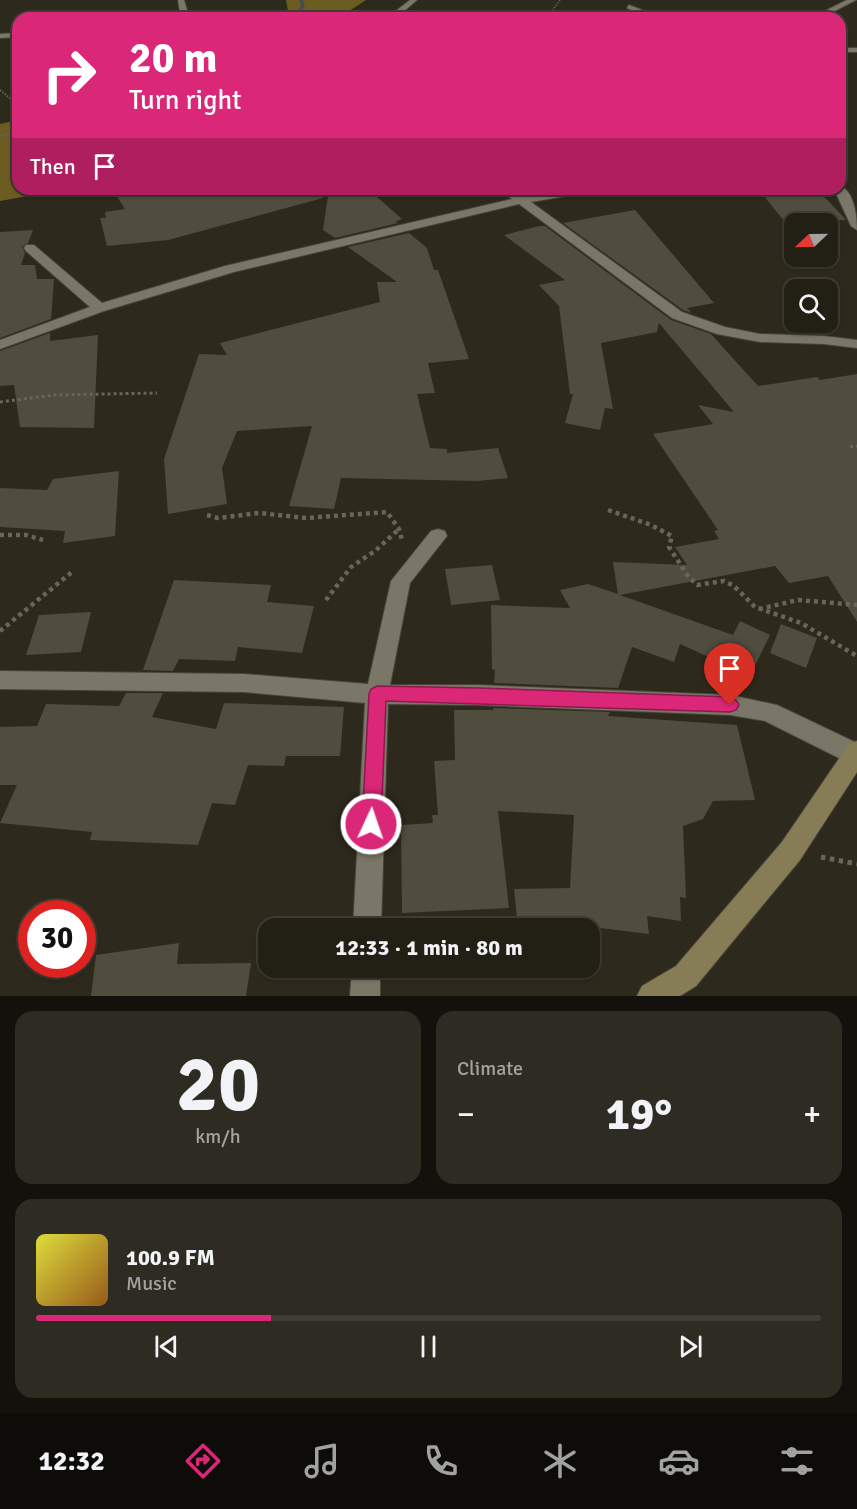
<!DOCTYPE html>
<meta charset="utf-8">
<style>
body{margin:0;font-family:Signika,sans-serif;background:#2e2c22;color:#f1f3f6;height:100vh;display:flex;flex-direction:column;font-size:22px;white-space:nowrap}
*{box-sizing:border-box;margin:0}
p{font-size:20px;color:#a2a2a0}
.icon{flex:none;width:33px;height:33px;fill:none;stroke:currentColor;stroke-width:2;stroke-linecap:round;stroke-linejoin:round}
.map{position:relative;height:996px;overflow:hidden}
.drawer{display:flex;flex-direction:column;gap:15px;padding:15px;background:#13110c;flex:1}
.drawer>*{flex:none}
.guide{position:absolute;left:12px;top:12px;width:834px;height:183px;border-radius:18px;box-shadow:0 2px 4px #0004,0 0 0 2px #3f3d34;background:#db2777;color:#fff;overflow:hidden}
.needle{width:39px;rotate:248deg}
.tools{position:absolute;left:784px;top:213px;display:grid;gap:12px}
.tools a{display:grid;place-items:center;width:54px;height:54px;border-radius:12px;background:#221f15;box-shadow:0 2px 4px #0004,0 0 0 2px #3f3d34;font-size:30px}
.speed{position:absolute;left:18px;top:900px;display:flex;gap:12px;font-size:30px;font-weight:700;text-align:center}
.speed>*{display:grid;place-content:center;width:78px;height:78px;border-radius:50%;background:#221f15;box-shadow:0 2px 4px #0004,0 0 0 2px #3f3d34;line-height:1}
.speed .limit{border:9px solid #d22;background:#fff;color:#111}
.pin{position:absolute;display:grid;place-items:center;width:51px;height:51px;color:#fff;margin:-62px -26px;border-radius:50% 50% 50% 0;rotate:-45deg;box-shadow:0 0 6px #0007}
.pin .icon{rotate:45deg}
.me{position:absolute;width:66px;margin:-33px;rotate:3deg;stroke-linejoin:round;filter:drop-shadow(0 0 4px #0008)}
.turn{display:flex;align-items:center;gap:21px;height:126px;padding:0 18px;font-size:27px}
.turn .icon{width:78px;height:78px;stroke-width:2.5}
.turn b{display:block;font-size:42px;line-height:51px}
.then{display:flex;align-items:center;height:57px;padding:0 18px;background:#0003;gap:12px;font-size:22px}
.big{font-size:45px;font-weight:800;line-height:1.1}
.drawer .tile{flex:1;display:flex;flex-direction:column;justify-content:center;gap:9px;min-width:0;padding:0 21px;border-radius:18px;background:#2e2c22}
.drawer .dial{align-items:center;gap:0}
.dial b{font-size:78px;line-height:1}
.song{display:flex;align-items:center;gap:18px}
.cover{width:72px;height:72px;border-radius:9px;background:linear-gradient(135deg,hsl(60 70% 55%),hsl(30 70% 35%))}
.played{height:6px;border-radius:3px;background:linear-gradient(90deg,#db2777 30%,#3f3d34 30%)}
.keys{display:flex;justify-content:space-around;direction:ltr}
.heat{display:flex;justify-content:space-between;align-items:center;font-size:33px;direction:ltr}
.drawer .tiles{flex:1;display:grid;gap:15px;grid-template-columns:1fr 1fr}
.tile:last-child{grid-column:span 2}
.trip{position:absolute;left:258px;top:918px;width:342px;height:60px;border-radius:18px;background:#221f15;box-shadow:0 2px 4px #0004,0 0 0 2px #3f3d34;font-weight:800;line-height:60px;text-align:center}
.menu{display:flex;height:96px;justify-content:space-around;align-items:center;background:#0e0c08;color:#a2a2a0}
.menu .icon{width:42px;height:42px}
.menu .selected{color:#db2777}
.menu b{font-size:27px;color:#f1f3f6}
.map>svg:first-child{display:block}
.forest{fill:#6c5c22}
.lines{fill:none;stroke-linecap:round;stroke-linejoin:round}
.stream{fill:#434e52;fill-rule:evenodd}
.building{fill:#504c3e}
.street-casing{stroke:#48453a;stroke-width:2}
.secondary-casing{stroke:#48453a;stroke-width:2}
.path-far4{stroke:#69655a;stroke-width:1.5;stroke-dasharray:1.5 1.5;stroke-linecap:butt}
.path-far3{stroke:#69655a;stroke-width:2;stroke-dasharray:1.5 1.5;stroke-linecap:butt}
.path-far2{stroke:#69655a;stroke-width:3;stroke-dasharray:3 3;stroke-linecap:butt}
.path-far1{stroke:#69655a;stroke-width:4.5;stroke-dasharray:4 4;stroke-linecap:butt}
.path{stroke:#69655a;stroke-width:5;stroke-dasharray:4.5 4.5;stroke-linecap:butt}
.street{fill:#7b7768;fill-rule:evenodd}
.secondary{fill:#867c56;fill-rule:evenodd}
.route{fill:#db2777;stroke:#8e194d;stroke-width:1.5}
</style>
<div class="map">
<svg width="857" height="996" viewBox="0 0 857 996">
<rect width="100%" height="100%" fill="#2d291c"/>
<path class="forest" d="M286,0H366L346,13L347,18H287L289,16Z
M18,120V189H67L0,201V124Z"/>
<g class="lines">
<path class="stream" d="M299,0H303L305,6L301,12L302,18H298L297,12L301,6Z"/>
</g>
<path class="building" d="M112,189H322L323,198L168,240L107,246L100,218H106L105,212L125,209Z
M329,189H368L402,219L395,222L398,223L335,238L323,230Z
M821,193L846,220L784,221L763,195Z
M635,210L714,303L687,308L692,313L683,310L563,223Z
M539,226H545L671,320L711,334L758,386L817,377L820,380L857,374V622L828,576L789,583L775,566L620,595L733,635L740,621L770,635L750,676L680,644L674,662L632,647L618,688L494,683L495,670L492,669L491,605L570,608L560,590L588,584L618,594L613,562L687,565L675,547L719,539L714,531L718,530L653,434L713,424L698,405L734,412L659,323L657,332L601,343L613,409L605,408L600,430L565,423L573,394H570L559,306L539,285L565,280L504,235Z
M33,230L28,243L22,247L25,253L21,265H35L37,279H54L51,319L0,338V232Z
M409,233L427,248L434,270H438L469,359L428,363L435,393L417,394L430,448L447,449V453L498,448L508,478L477,481L341,478L334,509L289,506L312,426L237,431L222,468L227,504L168,514L164,459L199,354L227,355L220,343L380,302L377,282H397L348,247Z
M50,333V341L98,335L94,428L20,427L14,385L0,386V351Z
M119,471L115,536L63,543L65,531L0,527V488L47,490L53,479Z
M492,565L500,600L451,605L445,569Z
M174,580L271,585L267,602L314,606L302,653L238,647L235,661L179,659L173,671L143,670Z
M91,612L81,652L26,655L39,615Z
M781,624L817,638L806,668L770,653Z
M126,693H163L152,717L216,729L224,703L344,707L340,756H286L284,766L248,765L235,805L212,803L198,845L90,840L92,832L0,823L17,785H0V727L37,726L46,704L119,706Z
M493,708L610,712L608,716L737,725L755,800L713,801L703,819L683,826L686,898L680,897L681,921L647,916L649,934L552,922V928H518L514,889L570,888L574,815L498,811L509,908L402,913L401,825L433,823L432,815H438L434,761L455,760L454,710H493Z
M179,943L177,964L251,963L246,996H91L96,955Z"/>
<g class="lines">
<g class="street-casing">
<path id="street" d="M178,0H184L188,13L186,18H178L180,13Z
M410,0H417L396,18H387Z
M847,0H856L821,18H811Z
M629,5L642,10L689,18L640,14L627,8Z
M18,33V37L0,38V34Z
M840,48H857V52H840Z
M840,186C854,191 857,216 857,230L851,226L834,189H840Z
M500,189H513L523,196L569,189H596L590,192L531,202L682,312L725,327L760,334L824,336L857,340V348L824,344L760,342L717,334L672,318L519,204L234,272L104,311L0,349V340L90,307L26,251L24,248L26,245H34L102,303L225,266L512,199Z
M438,529L445,531L447,536L410,583L390,685H479L730,695L777,705L857,743V764L847,762L765,721L730,715L479,705L388,704L381,928H353L365,703L244,692L0,689V671L244,674L368,684L391,581L431,531Z
M352,968H380V996H350Z"/>
</g>
<g class="secondary-casing">
<path id="secondary" d="M857,741V772L800,860L696,986L680,996H637L642,986L676,966L782,842L849,744Z"/>
</g>
<path class="path-far4" d="M547,18L560,0"/>
<path class="path-far3" d="M0,90L16,103L18,116
M0,136L18,131"/>
<path class="path-far2" d="M0,402L54,395L157,393
M850,447L857,446"/>
<path class="path-far1" d="M608,510L651,525L672,536L669,547L688,576L697,585L724,581L734,586L755,607L801,623L857,656
M207,515L218,518L259,513L306,518L387,512L399,529L402,540
M0,535H26L43,540
M326,600L351,567L375,551L399,529
M759,609L798,600L857,605
M0,631L72,572"/>
<path class="path" d="M821,857L857,864"/>
<use href="#street" class="street"/>
<use href="#secondary" class="secondary"/>
</g>
<path class="route" d="M377,686L479,688L730,697L736,700L739,705L736,710L730,712L386,701L381,824L378,830L371,833L364,830L362,824L369,694L371,689Z"/>
</svg>
<div class="tools">
<a><svg class="needle" viewBox="-14 -14 28 28"><path d="M0-13l5 13h-10z" fill="#e53935"/><path d="M0 13l5-13h-10z" fill="#a2a2a0"/></svg></a>
<a><svg class="icon" aria-label="search" viewBox="0 0 24 24"><circle cx="10" cy="10" r="6"/><path d="M15 15l6 6"/></svg></a>
</div>
<div class="speed"><div class="limit">30</div></div>
<div class="pin" style="left:730px;top:705px;background:#d93025"><svg class="icon" aria-label="arrive" viewBox="0 0 24 24"><path d="M6 21V4h12l-3 4 3 4H6"/></svg></div>
<svg class="me" style="left:371px;top:824px" viewBox="-20 -20 40 40"><circle r="17" fill="#db2777" stroke="#fff" stroke-width="3"/><path d="M0-11L8 9 0 5-8 9z" fill="#fff"/></svg>
<div class="trip">12:33 · 1 min · 80 m</div>
<div class="guide">
<div class="turn"><svg class="icon" aria-label="right" viewBox="0 0 24 24"><path d="M7 20v-9h11M14 6l5 5-5 5"/></svg><div><b>20 m</b>Turn right</div></div>
<div class="then">Then<svg class="icon" aria-label="arrive" viewBox="0 0 24 24"><path d="M6 21V4h12l-3 4 3 4H6"/></svg></div>
</div>
</div>
<section class="drawer">
<div class="tiles">
<div class="tile dial"><b>20</b><p>km/h</p></div>
<div class="tile"><p>Climate</p>
<div class="heat"><a>−</a><b class="big">19°</b><a>+</a></div>
</div>
<div class="tile">
<div class="song"><i class="cover"></i><div><b>100.9 FM</b><p>Music</p></div></div>
<div class="played"></div>
<div class="keys"><svg class="icon" aria-label="previous" viewBox="0 0 24 24"><path d="M18 5L8 12l10 7zM5 5v14"/></svg><svg class="icon" aria-label="pause" viewBox="0 0 24 24"><path d="M8 5v14M16 5v14"/></svg><svg class="icon" aria-label="next" viewBox="0 0 24 24"><path d="M6 5l10 7-10 7zM19 5v14"/></svg></div>
</div>
</div>
</section>
<nav class="menu">
<b>12:32</b>
<svg class="icon selected" aria-label="directions" viewBox="0 0 24 24"><path d="M12 3l9 9-9 9-9-9zM9 14v-3h6M13 9l2 2-2 2"/></svg>
<svg class="icon" aria-label="music" viewBox="0 0 24 24"><path d="M9 18V5l10-2v13"/><circle cx="6" cy="18" r="3"/><circle cx="16" cy="16" r="3"/></svg>
<svg class="icon" aria-label="phone" viewBox="0 0 24 24"><path d="M5 4h4l2 5-3 2q2 4 5 5l2-3 5 2v4C11 20 4 13 5 4z"/></svg>
<svg class="icon" aria-label="climate" viewBox="0 0 24 24"><path d="M12 3v18M4 7l16 10M4 17L20 7"/></svg>
<svg class="icon" aria-label="car" viewBox="0 0 24 24"><path d="M5 17H2v-5l4-1 3-4h7l3 4 3 1v5h-3M9 17h6M6 11h13"/><circle cx="7" cy="17" r="2"/><circle cx="17" cy="17" r="2"/></svg>
<svg class="icon" aria-label="filters" viewBox="0 0 24 24"><path d="M4 7h16M4 17h16"/><circle cx="9" cy="7" r="2"/><circle cx="15" cy="17" r="2"/></svg>
</nav>
